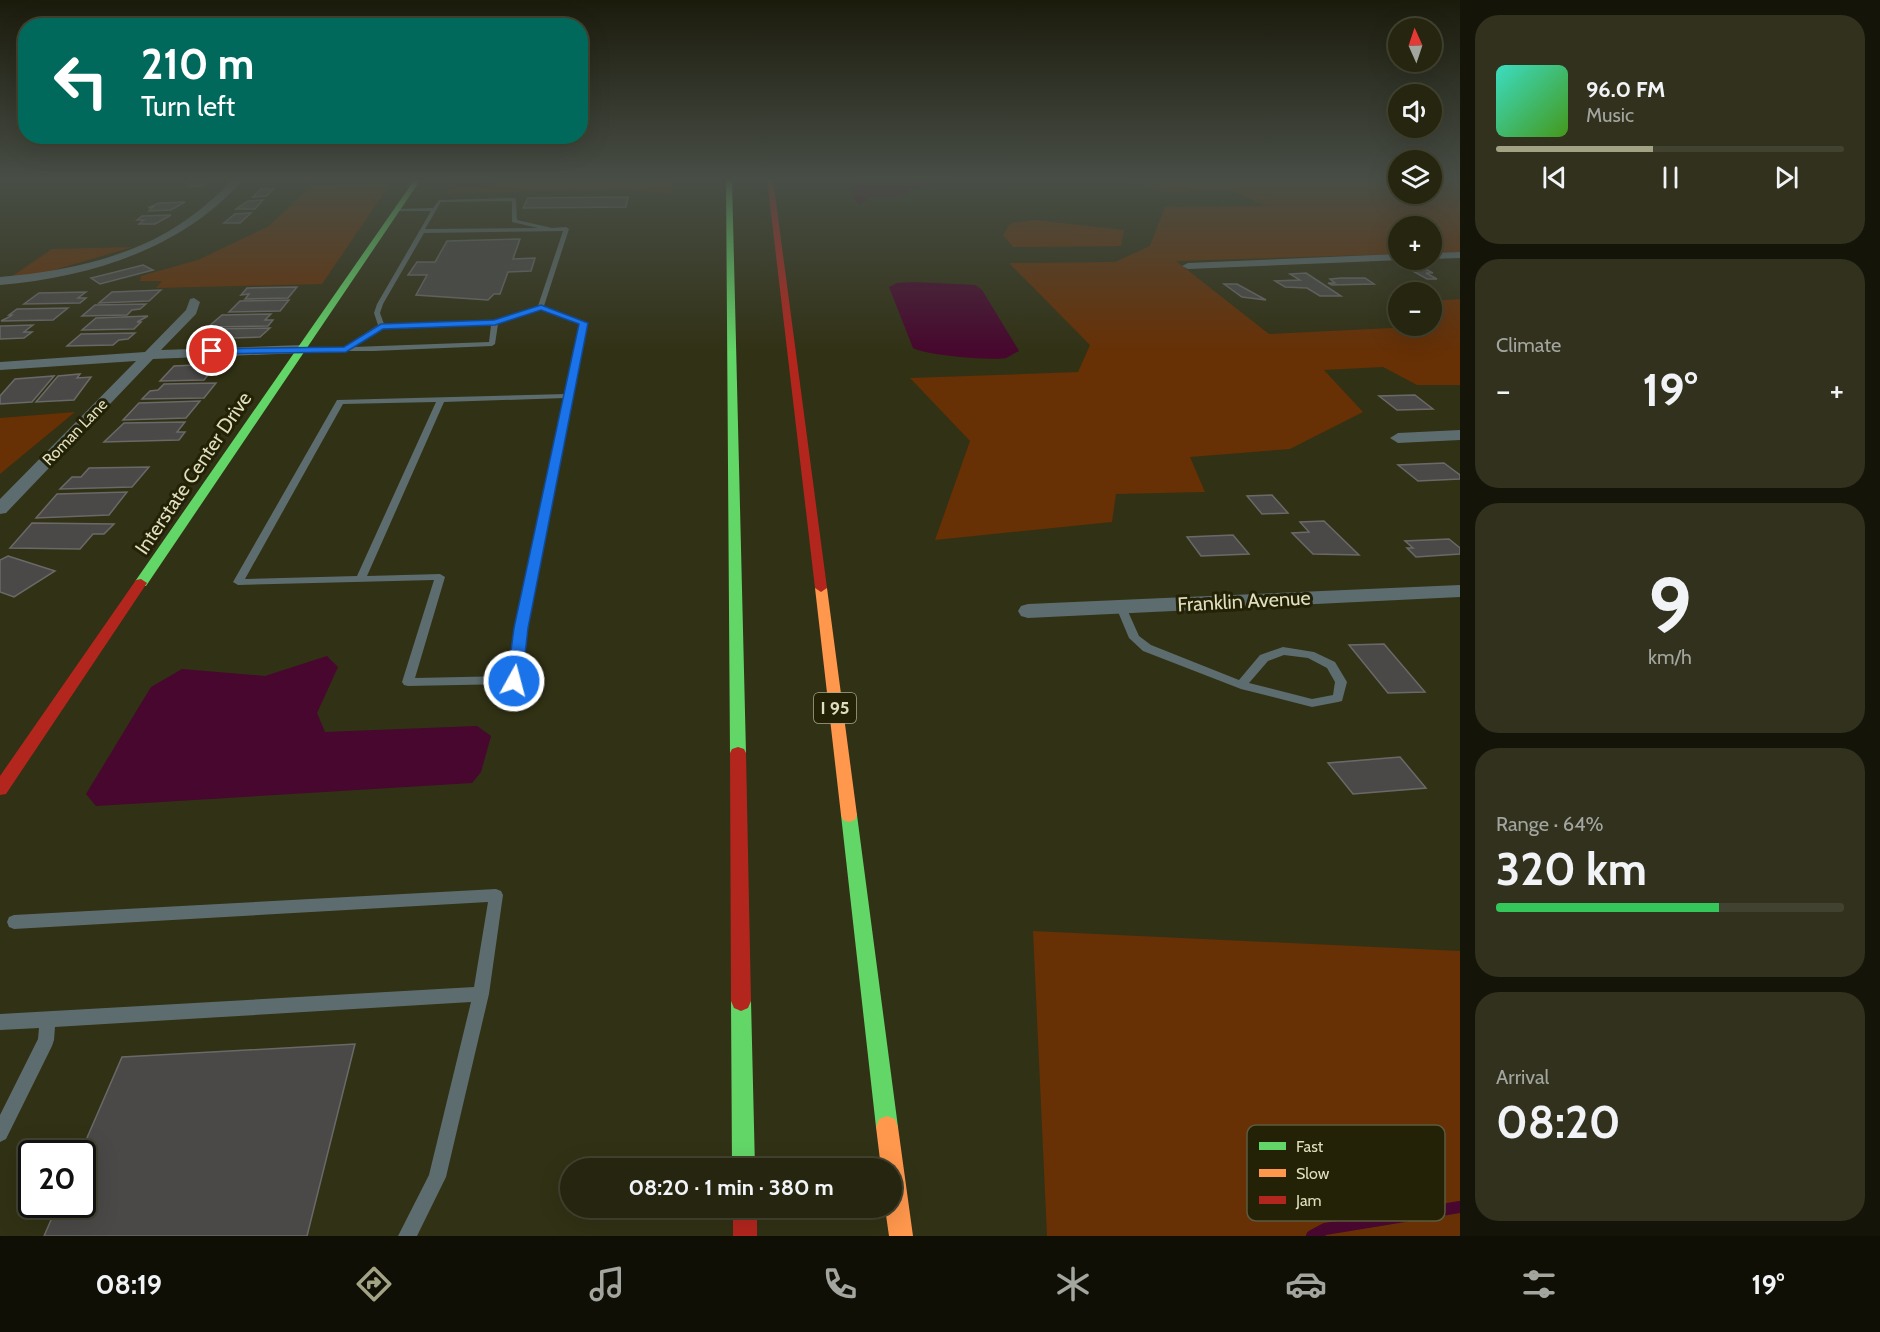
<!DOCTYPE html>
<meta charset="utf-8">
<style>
body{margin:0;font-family:Cabin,sans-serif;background:#31311e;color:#f1f3f6;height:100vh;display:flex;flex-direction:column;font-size:22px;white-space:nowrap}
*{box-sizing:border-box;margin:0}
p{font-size:20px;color:#a3a59f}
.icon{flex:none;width:33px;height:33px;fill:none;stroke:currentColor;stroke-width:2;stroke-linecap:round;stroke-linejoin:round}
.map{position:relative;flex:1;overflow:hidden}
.drawer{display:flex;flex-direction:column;gap:15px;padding:15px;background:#141409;width:420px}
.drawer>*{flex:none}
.hud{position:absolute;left:18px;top:18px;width:570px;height:126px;border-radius:24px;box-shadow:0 6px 24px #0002,0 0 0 2px #424230;background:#00695c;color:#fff;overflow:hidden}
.needle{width:39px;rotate:357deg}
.controls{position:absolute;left:1388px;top:18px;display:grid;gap:12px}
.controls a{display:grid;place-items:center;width:54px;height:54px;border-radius:50%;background:#252510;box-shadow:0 6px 24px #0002,0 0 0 2px #424230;font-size:30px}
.speed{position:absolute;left:18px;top:1140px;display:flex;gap:12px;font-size:30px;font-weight:700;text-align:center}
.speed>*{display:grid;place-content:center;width:78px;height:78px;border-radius:50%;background:#252510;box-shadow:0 6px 24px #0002,0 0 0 2px #424230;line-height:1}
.speed .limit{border:3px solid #111;border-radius:9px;background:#fff;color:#111}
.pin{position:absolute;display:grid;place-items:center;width:51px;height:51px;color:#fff;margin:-26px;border:3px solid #fff;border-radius:50%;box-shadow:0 2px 6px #0007}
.me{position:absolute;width:66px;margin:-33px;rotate:7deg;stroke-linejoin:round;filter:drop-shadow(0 0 4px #0008)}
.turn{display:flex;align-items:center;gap:21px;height:126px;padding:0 24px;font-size:27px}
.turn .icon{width:78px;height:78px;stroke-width:2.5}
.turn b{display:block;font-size:42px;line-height:51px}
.big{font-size:45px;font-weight:700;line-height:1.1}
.drawer .widget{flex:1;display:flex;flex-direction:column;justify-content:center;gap:9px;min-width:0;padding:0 21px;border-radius:24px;background:#31311e}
.drawer .dial{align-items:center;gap:0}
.dial b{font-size:78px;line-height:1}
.song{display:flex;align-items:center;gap:18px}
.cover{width:72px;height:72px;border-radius:9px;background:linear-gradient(135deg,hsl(170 70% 55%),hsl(100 70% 35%))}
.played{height:6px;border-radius:3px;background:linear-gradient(90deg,#a2a284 45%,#424230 45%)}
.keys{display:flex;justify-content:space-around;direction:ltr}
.heat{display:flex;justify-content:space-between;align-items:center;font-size:33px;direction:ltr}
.charge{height:9px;border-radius:4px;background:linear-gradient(90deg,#34c759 64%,#424230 0)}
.trip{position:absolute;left:560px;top:1158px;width:342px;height:60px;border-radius:30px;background:#252510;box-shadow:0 6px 24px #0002,0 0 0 2px #424230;font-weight:700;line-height:60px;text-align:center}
.dock{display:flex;height:96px;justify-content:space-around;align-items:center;background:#0f0f06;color:#a3a59f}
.dock .icon{width:42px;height:42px}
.dock .active{color:#a2a284}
.dock b{font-size:27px;color:#f1f3f6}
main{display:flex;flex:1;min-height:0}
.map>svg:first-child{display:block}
.green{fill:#673005}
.water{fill:#47072e}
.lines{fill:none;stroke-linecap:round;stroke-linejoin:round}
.stream{stroke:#47072e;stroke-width:12}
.building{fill:#4a4947;stroke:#6a6968;stroke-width:1.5}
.lane{fill:#5d6c6e;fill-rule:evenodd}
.street{fill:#5d6c6e;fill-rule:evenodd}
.fast{fill:#63d668;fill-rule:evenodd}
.slow{fill:#ff974d;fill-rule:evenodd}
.jam{fill:#b3261e;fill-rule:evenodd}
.route{fill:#1a73e8;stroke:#114b97;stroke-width:1.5}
.labels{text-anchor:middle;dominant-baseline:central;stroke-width:6;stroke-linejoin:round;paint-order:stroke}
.far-street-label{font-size:16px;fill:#dfdfbf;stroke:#232207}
.shield{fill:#232207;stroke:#a7a688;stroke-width:1.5}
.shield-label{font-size:18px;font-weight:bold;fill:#dfdfbf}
.street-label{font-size:20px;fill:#dfdfbf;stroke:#232207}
.key{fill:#232207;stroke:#5b5b3e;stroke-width:1.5}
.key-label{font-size:16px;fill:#dfdfbf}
</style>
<main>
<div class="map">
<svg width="1460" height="1236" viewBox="0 0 1460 1236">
<rect width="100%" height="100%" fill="#313115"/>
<path class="green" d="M501,179H675L671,194L623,189L447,193L450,190L494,188Z
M1113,179H1398V194H1431V179H1460V252L1431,253V226H1398V254L1176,261L1269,334L1431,326V301L1460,299V385H1417L1383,367L1324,370L1363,412L1290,449L1190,457L1205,492L1116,494L1112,522L935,540L970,441L910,378L1078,372L1090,345L1009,263L1115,262L1150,246L1165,207L1267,206L1231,190L1167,192Z
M390,184L322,284L156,288L162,281H140L141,276L198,260L269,226L311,186Z
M1035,220L1124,230L1121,246L1013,247L1003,235L1011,223Z
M133,247L40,274L11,277L52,249Z
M75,412L0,474V418Z
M1033,931L1460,951V1236H1047Z"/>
<path class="water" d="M443,179H493L494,183L490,187H438Z
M852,179H963L949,185L909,188L908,194L894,197H870L859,205L852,196Z
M914,282L975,285L982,290L1019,351C1015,353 1010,356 1006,358C994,361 923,355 913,348L889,287L897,283Z
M327,656L338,667L317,713L325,732L477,726L491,736L481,772L472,783L96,806L86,794L151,687L182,669L265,676Z"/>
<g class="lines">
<path class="stream" d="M1312,1236L1325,1229L1460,1207"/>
</g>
<path class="building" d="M197,179H212L203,186H188Z
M261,189H274L266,196L253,197Z
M628,197L626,207L523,208L528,198Z
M263,200L255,209H236L248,201Z
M185,202L171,210L149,211L153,207L148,208L159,203Z
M251,213L240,223H224L235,214Z
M171,215L155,224H139L144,220H137L142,216Z
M520,239L513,259L535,258L531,271L508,272L500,294H494L488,300L416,295L427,275H408L417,262H435L447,241Z
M143,265L153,270L100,284L91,278Z
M1404,266L1425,269L1433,273H1426L1437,279H1427Z
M1306,273L1341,296H1320L1307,288L1285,287L1275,281L1300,280L1290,274Z
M1341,278H1365L1374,284L1332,285L1328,283H1335L1330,279Z
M1224,284H1237L1266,300L1242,297Z
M297,287L288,298L245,299L249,294L241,295L247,288Z
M161,290L149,301L99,303L112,292Z
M86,292L78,298H86L80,303L24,304L39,293Z
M289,300L280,311L229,312L240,301Z
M146,304L140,309L132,310L127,315L82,316L95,305Z
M68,308L53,320L1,321L11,316L12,315H9L17,309Z
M271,314L265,320H273L268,326L208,327L222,315Z
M148,316L137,322H141L134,329L82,330L96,318Z
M33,325L24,332H32L24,338L0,339V326Z
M270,328L260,337L201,339L204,336H200L206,329Z
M135,333L128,339L119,340L113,345L67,346L81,334Z
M217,364L212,370H221L217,375H208L204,380L160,381L174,366Z
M80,374L77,378L91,377L74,400L36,402L58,376Z
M54,376L32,402L0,404V396L15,379Z
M216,383L204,398L142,399L150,391L158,390L164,384Z
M1415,395L1433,409L1397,410L1379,396Z
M200,401L186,418L123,420L139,403Z
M185,422L177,432H185L179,440L104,442L124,423Z
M1444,463L1460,475V479L1418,481L1398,465Z
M149,467L132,487L60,489L72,477H81L89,468Z
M127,492L109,515L36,518L57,494Z
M1272,495L1288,513L1262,514L1247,496Z
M1324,521L1359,555L1313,554L1292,533L1309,532L1300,522Z
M32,523L114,524L104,534H93L80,549L10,548Z
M1233,535L1249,554L1201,556L1187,537Z
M1449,539L1460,548V554L1416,557L1407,548H1413L1405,541Z
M8,556L55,571L14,597L0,592V560Z
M1384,644L1425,692L1388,693L1349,645Z
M1400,757L1426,788L1353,794L1328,763Z
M355,1044L307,1236H44L58,1204H82V1154H80L122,1057Z"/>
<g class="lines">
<path class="lane" d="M514,198L516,199L517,220L552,228L566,227L569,229L544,306L587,323L526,628L520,680L518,683L514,684L408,686L404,685L402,682L434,580L238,585L233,582L337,400L566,394L581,324L541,309L498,324L495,344L492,346L373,351H302L299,349L302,347H344L378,325L374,313L377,304L431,211H397L395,209L433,208L439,200ZM512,201V222L538,228L425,229L441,202ZM563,231L538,306L494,321L384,324L380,313L383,304L424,233ZM491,325L489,342L353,347L383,328ZM565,398L516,628L509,676L415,678L445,577L440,574L367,576L444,402ZM436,402L357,576L245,579L343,404Z
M1121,604L1126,607L1139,636L1151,645L1239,680L1260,655L1283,647L1314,652L1335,662L1347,682L1342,701L1338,702L1312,707L1241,689L1143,651L1129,638L1116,607ZM1284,655L1308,658L1327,668L1335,682L1333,695L1312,699L1249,683L1268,661Z
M496,889L501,891L503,895L489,994L446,1177L417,1236H398L429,1175L471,1002L55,1027L54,1040L52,1046L6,1139L0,1142V1115L38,1039L39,1028L0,1030V1014L474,987L488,902L14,929L9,927L7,922L9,917L14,915Z"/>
<path class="street" d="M234,179H244C182,249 91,277 0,285V277C60,272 126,259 177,226C198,213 216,196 234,179Z
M1460,252V258L1431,259V253Z
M1398,254V260H1402L1188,269L1182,266L1188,263Z
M194,298L200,302L196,314L161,350L302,345L309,349L302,353L153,359L6,513L0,514V499L136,361L0,370V362L145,352L186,310L190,299Z
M1460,430V440L1398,443L1390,438L1398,433Z
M1460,585V597L1028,618L1021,616L1018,611L1021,606L1028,604Z"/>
<path class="fast" d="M415,179H421L146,586H136L135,583L136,580Z
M726,179H732L746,753L744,757L738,759L732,757L730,753Z
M849,808L855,810L857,815L898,1127L895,1135L887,1138L879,1135L876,1127L841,815L843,810Z
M741,991L748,994L751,1001L755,1168H732L731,1001L734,994Z"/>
<path class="slow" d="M821,584L827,588L857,815L855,820L849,822L843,820L841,815L815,588Z
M887,1116L895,1119L898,1127L913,1236H889L885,1208H891V1168H881L876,1127L879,1119Z"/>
<path class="jam" d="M767,179H773L827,588L821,592L815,588Z
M141,579L147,583L6,794L0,795V776L136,580Z
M738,747L744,749L746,753L751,1001L748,1008L741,1011L734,1008L731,1001L730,753L732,749Z
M733,1208H757V1236H733Z"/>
</g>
<linearGradient id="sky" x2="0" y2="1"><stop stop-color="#1b1b0c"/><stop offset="0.51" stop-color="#484e46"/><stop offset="1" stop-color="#484e46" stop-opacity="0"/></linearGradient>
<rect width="1460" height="352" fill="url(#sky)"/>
<path class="route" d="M541,305L588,323L528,628L522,681L514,686L507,681L514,628L579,324L541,310L495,325L383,329L346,352L212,354L208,351L212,349L344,347L381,324L494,320Z"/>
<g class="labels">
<g class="far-street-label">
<text transform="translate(75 432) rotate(-46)">Roman Lane</text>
</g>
<rect class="shield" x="814" y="693" width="42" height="30" rx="4.5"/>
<g class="shield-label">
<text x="835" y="708">I 95</text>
</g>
<g class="street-label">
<text transform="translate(193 473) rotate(-56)">Interstate Center Drive</text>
<text transform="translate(1244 601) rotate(-3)">Franklin Avenue</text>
</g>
</g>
<rect x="1247" y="1125" width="198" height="96" rx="9" class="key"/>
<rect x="1259" y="1142" width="27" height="8" fill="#63d668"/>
<rect x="1259" y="1169" width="27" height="8" fill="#ff974d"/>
<rect x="1259" y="1196" width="27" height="8" fill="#b3261e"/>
<g class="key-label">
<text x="1296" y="1152">Fast</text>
<text x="1296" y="1179">Slow</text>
<text x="1296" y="1206">Jam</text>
</g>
</svg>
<div class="controls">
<a><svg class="needle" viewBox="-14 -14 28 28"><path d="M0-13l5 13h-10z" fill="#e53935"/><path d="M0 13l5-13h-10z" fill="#a3a59f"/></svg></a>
<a><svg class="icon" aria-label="sound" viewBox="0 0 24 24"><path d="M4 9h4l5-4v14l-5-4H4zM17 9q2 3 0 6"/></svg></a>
<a><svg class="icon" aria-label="layers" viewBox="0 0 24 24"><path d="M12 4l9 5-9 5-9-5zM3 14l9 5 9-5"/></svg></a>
<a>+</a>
<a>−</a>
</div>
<div class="speed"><div class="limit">20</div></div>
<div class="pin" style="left:212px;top:351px;background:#d93025"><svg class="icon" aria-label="arrive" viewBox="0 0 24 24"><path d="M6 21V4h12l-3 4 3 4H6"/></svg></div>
<svg class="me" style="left:514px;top:681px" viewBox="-20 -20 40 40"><circle r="17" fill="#1a73e8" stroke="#fff" stroke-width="3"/><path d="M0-11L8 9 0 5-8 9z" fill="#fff"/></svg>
<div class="trip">08:20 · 1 min · 380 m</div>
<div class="hud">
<div class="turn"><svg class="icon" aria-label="left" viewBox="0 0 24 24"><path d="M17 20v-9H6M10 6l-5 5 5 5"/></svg><div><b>210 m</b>Turn left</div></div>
</div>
</div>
<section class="drawer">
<div class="widget">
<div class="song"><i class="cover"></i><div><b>96.0 FM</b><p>Music</p></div></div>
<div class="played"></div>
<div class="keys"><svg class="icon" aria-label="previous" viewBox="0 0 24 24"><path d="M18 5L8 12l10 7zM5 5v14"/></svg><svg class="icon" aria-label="pause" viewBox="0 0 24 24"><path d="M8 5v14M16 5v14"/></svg><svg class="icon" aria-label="next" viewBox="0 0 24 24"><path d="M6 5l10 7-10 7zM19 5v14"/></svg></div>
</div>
<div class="widget"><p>Climate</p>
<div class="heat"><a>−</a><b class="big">19°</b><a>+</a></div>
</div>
<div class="widget dial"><b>9</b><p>km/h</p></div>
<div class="widget"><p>Range · 64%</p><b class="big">320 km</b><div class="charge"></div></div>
<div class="widget"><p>Arrival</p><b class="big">08:20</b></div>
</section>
</main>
<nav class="dock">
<b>08:19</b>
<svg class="icon active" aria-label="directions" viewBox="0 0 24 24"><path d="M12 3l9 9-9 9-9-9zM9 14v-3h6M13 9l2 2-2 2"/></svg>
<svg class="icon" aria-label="music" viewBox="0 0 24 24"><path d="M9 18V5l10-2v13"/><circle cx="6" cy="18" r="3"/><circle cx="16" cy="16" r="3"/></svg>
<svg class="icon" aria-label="phone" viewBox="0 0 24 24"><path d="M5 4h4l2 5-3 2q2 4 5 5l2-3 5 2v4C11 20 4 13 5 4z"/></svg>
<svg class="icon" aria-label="climate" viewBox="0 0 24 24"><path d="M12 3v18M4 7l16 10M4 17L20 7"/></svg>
<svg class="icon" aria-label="car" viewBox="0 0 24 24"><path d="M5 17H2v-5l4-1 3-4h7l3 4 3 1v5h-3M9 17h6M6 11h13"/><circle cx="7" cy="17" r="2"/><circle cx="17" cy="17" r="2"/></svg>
<svg class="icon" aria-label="filters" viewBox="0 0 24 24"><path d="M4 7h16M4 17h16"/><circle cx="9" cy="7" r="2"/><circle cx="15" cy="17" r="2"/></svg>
<b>19°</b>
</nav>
